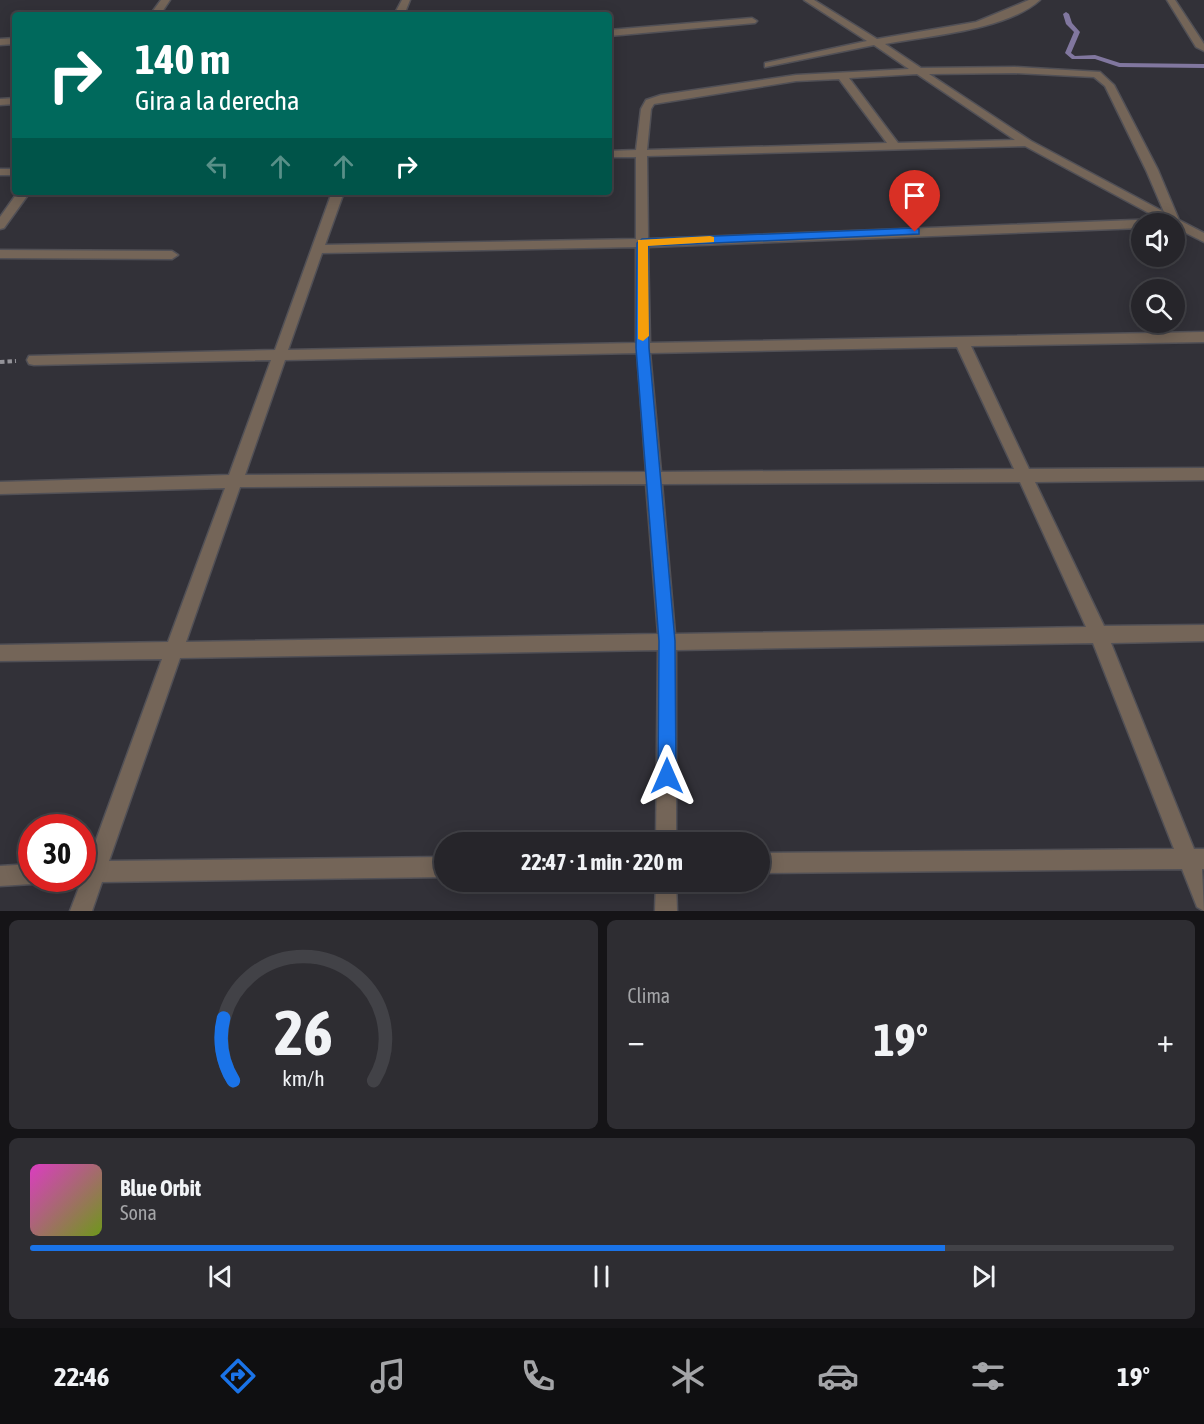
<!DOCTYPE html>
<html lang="es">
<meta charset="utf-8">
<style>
body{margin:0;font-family:"Asap Condensed",sans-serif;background:#2e2d32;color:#f1f3f6;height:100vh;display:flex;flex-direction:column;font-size:22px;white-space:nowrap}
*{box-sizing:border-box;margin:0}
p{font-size:20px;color:#a4a5a8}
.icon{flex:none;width:33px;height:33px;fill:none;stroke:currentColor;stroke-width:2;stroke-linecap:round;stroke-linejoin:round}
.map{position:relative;height:911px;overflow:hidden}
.sheet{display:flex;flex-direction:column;gap:9px;padding:9px;background:#151417;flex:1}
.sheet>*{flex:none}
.hud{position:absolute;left:12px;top:12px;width:600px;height:183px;border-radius:6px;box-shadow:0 3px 15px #0003,0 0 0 2px #424247;background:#00695c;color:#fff;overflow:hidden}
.controls{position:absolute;left:1131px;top:213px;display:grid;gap:12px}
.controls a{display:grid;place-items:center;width:54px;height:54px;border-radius:50%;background:#26252a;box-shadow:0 3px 15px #0003,0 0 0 2px #424247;font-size:30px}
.speed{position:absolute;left:18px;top:814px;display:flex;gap:12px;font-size:30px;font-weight:700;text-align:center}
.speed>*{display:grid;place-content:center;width:78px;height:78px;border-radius:50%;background:#26252a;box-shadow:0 3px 15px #0003,0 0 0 2px #424247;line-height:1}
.speed .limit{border:9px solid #d22;background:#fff;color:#111}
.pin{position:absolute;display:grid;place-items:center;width:51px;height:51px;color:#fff;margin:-62px -26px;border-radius:50% 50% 50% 0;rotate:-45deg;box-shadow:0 0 6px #0007}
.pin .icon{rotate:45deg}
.me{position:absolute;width:66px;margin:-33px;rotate:0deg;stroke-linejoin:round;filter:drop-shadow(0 0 4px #0008)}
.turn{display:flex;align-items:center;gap:21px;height:126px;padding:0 24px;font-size:27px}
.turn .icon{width:78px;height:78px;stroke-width:2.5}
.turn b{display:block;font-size:42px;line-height:51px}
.lanes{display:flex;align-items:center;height:57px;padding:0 24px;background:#0003;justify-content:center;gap:30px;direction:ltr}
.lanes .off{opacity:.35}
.big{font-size:45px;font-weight:700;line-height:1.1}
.sheet .widget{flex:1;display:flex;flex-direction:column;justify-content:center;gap:9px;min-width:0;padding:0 21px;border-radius:9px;background:#2e2d32}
.sheet .dial{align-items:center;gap:0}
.dial svg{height:156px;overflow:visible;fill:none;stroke:#424247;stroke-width:7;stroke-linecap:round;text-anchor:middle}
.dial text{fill:#f1f3f6;stroke:none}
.song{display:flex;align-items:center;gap:18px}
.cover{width:72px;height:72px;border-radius:9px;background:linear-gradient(135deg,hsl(310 70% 55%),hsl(80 70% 35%))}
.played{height:6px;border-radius:3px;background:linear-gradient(90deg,#1a73e8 80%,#424247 80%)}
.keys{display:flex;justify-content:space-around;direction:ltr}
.heat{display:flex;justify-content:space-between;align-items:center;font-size:33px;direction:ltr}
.sheet .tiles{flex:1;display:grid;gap:9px;grid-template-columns:1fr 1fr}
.widget:last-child{grid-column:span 2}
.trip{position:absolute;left:434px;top:832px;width:336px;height:60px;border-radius:30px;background:#26252a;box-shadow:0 3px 15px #0003,0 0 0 2px #424247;font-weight:700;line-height:60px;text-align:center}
.tab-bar{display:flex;height:96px;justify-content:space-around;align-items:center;background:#0f0f11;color:#a4a5a8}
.tab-bar .icon{width:42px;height:42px}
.tab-bar .current{color:#1a73e8}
.tab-bar b{font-size:27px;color:#f1f3f6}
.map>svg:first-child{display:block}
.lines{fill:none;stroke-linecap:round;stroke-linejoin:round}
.stream{fill:#81779f;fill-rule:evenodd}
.minor-casing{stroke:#515056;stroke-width:3}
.path{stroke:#949399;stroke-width:4;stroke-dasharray:4.5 3;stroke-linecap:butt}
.minor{fill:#746558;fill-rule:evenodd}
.route{fill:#1a73e8;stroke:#114b97;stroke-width:1.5}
.slow{fill:#f59e0b}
</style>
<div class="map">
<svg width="1204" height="911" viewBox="0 0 1204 911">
<rect width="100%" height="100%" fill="#323138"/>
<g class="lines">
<path class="stream" d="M1066,12L1069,14L1072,23L1080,32L1071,53L1075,56L1095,55L1120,63L1204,64V68L1119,67L1095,59H1072L1065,53L1074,32L1066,24L1063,14Z"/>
<g class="minor-casing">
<path id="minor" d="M161,0H170L160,15H150Z
M402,0H410L404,15H394Z
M804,0H814L877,39L976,22L1029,0H1040C1007,30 928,36 885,44L921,68L1015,67L1100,72L1114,85L1158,170L1179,220L1204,233V242L1174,227V224H1142V228L648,247L650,343L1204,332V342L971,346L1029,469L1204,468V480L1035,482L1104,626L1204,625V641L1111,643L1194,849H1204V869H1202L1204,911L1197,907L1182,869L759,873V853L1174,849L1093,643L676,650V843H656L658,650L180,658L109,861L444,857V877L102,882L92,911H70L81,882L75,879H82V862H88L162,659L0,661V645L168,642L225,488L0,494V482L229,475L271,360L34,365L29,364L27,360L29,356L275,350L332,192H344L325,245L636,239V157H609V151L636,150L641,109L646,100L661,95L796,75L909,69L874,45L765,67V63L867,41ZM1015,73L1094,77L1105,86L1146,170L1164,212L1031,141L929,74ZM917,74L1015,140L898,143L849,78ZM839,79L887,143L647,150L651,109L654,104L796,81ZM1025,146L1160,219L648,239L647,156ZM636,247V343L288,350L322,253ZM957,347L1014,469L661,472L650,353ZM637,353L646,472L245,475L285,360ZM1020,482L1086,627L675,634L662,484ZM646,484L658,634L186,642L240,487Z
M1167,0H1175L1204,44V51L1196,47Z
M752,18L757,21L755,23L609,36V30Z
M15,38V44L0,45V39Z
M15,98V104L0,105V99Z
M0,169H15V175H0Z
M18,192H30L4,228L0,229V217Z
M0,250L172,251L178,255L172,259L0,258Z
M32,864V879H40L39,881L32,884L0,886V866Z
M656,882H676L677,911H655Z"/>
</g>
<path class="path" d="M0,362L16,361"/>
<use href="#minor" class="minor"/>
</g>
<path class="route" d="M915,228L919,229V234L648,246L649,348L675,641L676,776L673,782L667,785L661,782L658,776L659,641L636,348L637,243L642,239Z"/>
<path class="slow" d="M710,236L714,237V242L648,246L649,336L643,341L638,339V240Z"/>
</svg>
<div class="controls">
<a><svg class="icon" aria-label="sound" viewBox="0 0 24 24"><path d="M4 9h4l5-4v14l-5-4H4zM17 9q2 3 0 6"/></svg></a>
<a><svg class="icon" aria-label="search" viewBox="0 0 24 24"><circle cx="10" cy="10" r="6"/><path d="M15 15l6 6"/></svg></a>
</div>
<div class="speed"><div class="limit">30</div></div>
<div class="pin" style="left:915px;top:232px;background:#d93025"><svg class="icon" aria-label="arrive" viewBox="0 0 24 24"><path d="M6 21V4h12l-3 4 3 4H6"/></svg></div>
<svg class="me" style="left:667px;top:776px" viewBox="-20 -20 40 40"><path d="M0-17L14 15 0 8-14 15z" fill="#1a73e8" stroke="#fff" stroke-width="4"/></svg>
<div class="trip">22:47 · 1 min · 220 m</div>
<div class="hud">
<div class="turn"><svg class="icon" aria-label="right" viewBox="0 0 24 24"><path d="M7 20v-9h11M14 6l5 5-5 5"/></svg><div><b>140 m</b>Gira a la derecha</div></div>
<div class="lanes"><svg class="icon off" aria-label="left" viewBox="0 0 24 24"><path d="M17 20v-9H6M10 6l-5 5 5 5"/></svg><svg class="icon off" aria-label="ahead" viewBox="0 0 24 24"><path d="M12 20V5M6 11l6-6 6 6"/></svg><svg class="icon off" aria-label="ahead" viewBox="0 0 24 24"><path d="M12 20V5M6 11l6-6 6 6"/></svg><svg class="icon" aria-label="right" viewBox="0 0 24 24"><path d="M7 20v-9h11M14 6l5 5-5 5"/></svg></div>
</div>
</div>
<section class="sheet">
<div class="tiles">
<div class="widget dial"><svg viewBox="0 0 100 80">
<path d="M14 69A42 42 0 1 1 86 69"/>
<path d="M14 69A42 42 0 0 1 9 37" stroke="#1a73e8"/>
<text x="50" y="56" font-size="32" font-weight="700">26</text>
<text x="50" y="72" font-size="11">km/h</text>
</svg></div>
<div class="widget"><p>Clima</p>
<div class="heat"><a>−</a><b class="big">19°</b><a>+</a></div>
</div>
<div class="widget">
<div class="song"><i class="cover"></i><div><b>Blue Orbit</b><p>Sona</p></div></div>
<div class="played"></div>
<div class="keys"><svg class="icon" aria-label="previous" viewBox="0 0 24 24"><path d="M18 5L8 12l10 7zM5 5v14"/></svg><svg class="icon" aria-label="pause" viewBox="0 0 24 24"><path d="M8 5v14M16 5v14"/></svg><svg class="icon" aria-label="next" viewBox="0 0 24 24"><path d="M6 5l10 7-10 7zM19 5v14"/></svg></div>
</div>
</div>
</section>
<nav class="tab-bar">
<b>22:46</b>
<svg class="icon current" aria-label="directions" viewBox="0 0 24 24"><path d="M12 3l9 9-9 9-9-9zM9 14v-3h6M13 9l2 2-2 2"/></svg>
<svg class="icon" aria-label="music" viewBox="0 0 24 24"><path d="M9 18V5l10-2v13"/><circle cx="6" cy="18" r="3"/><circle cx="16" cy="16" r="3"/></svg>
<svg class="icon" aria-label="phone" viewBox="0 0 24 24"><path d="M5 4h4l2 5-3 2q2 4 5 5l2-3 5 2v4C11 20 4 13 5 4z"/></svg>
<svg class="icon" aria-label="climate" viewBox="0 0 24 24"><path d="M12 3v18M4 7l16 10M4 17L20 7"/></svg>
<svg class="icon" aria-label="car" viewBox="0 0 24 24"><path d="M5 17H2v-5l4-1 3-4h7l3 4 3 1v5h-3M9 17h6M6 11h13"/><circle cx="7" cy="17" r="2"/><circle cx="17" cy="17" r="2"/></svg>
<svg class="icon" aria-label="filters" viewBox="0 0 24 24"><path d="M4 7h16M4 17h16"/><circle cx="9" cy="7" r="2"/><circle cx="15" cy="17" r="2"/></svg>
<b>19°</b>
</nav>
